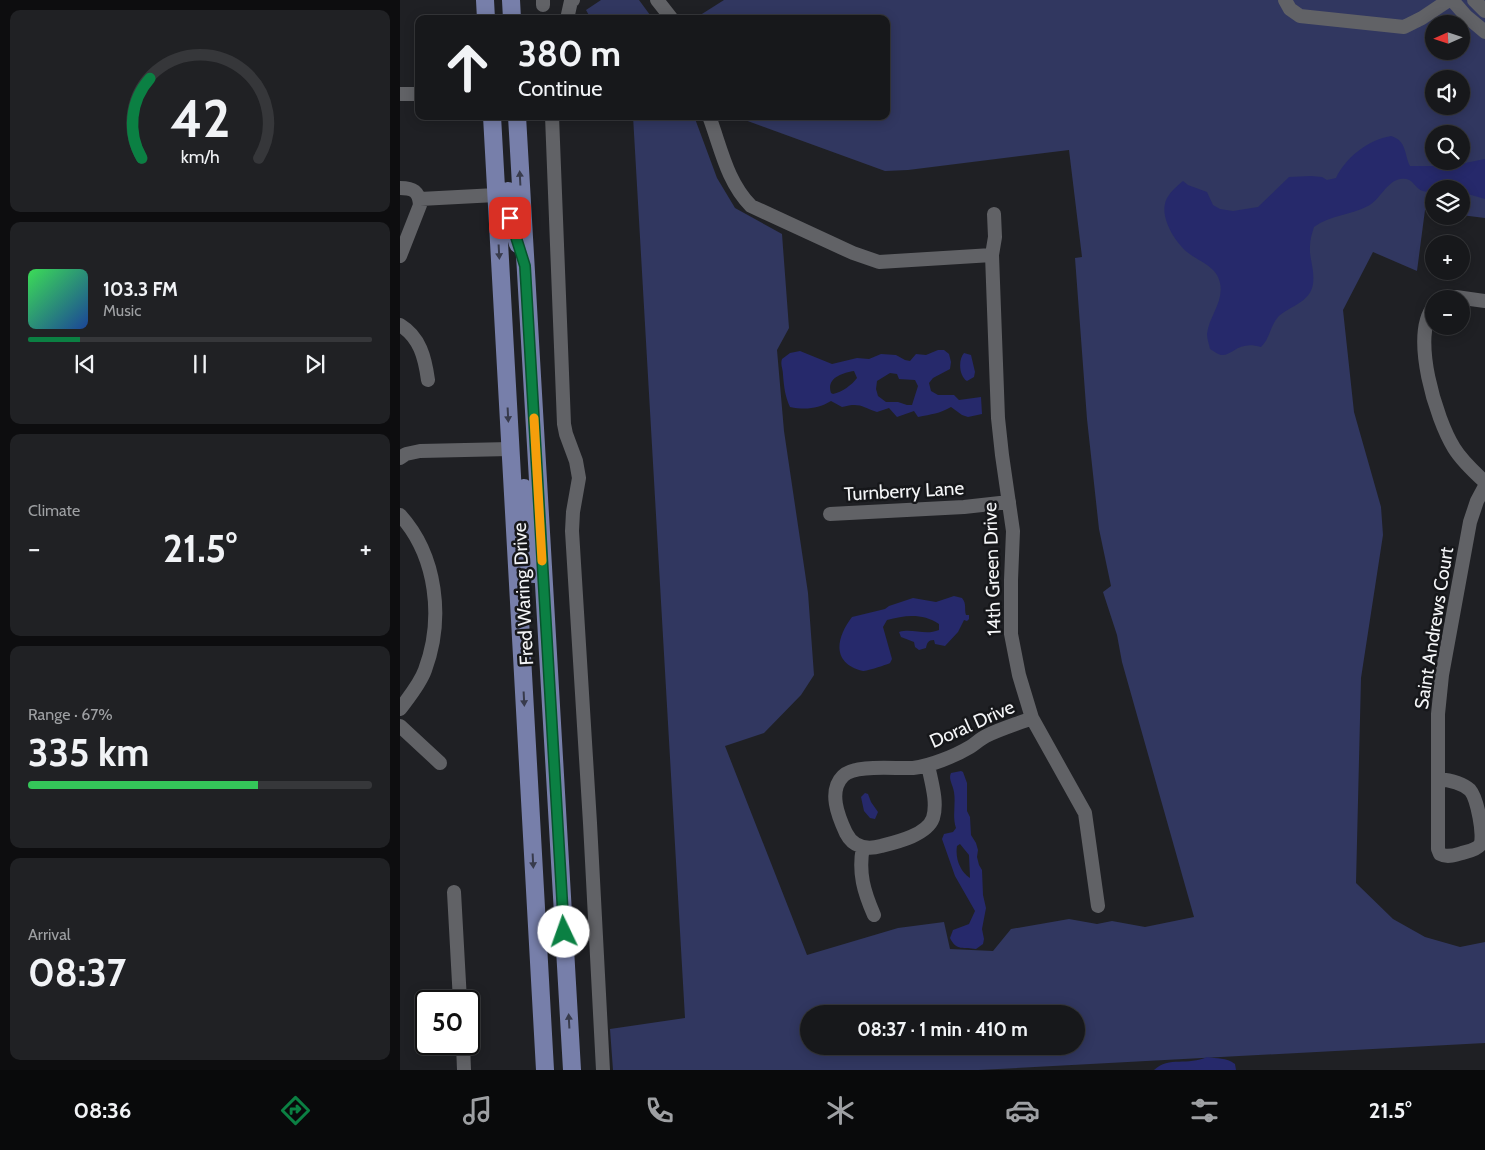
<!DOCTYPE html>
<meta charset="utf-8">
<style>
body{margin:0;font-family:Cabin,sans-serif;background:#202124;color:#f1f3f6;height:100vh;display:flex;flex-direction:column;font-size:19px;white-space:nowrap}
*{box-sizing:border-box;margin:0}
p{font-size:16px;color:#9ea0a3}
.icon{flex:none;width:28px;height:28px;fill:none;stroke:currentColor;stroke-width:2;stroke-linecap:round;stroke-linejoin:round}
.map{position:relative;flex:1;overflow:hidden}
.panel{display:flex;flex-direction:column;gap:10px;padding:10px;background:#0d0d0f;width:400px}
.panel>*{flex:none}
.banner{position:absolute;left:15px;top:15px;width:475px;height:105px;border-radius:10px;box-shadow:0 2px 12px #0003,0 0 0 1px #36373a;background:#17181b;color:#f1f3f6;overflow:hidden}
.needle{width:32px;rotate:267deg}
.controls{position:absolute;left:1025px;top:15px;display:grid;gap:10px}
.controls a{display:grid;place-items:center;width:45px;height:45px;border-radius:50%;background:#17181b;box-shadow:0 2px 12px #0003,0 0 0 1px #36373a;font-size:25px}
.speed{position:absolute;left:15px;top:990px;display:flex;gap:10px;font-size:25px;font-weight:700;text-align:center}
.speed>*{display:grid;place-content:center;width:65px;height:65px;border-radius:50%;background:#17181b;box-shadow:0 2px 12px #0003,0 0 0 1px #36373a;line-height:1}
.speed .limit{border:2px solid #111;border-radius:8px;background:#fff;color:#111}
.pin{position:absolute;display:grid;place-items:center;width:42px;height:42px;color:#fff;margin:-21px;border-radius:10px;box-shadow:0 2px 8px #0006}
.me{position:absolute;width:55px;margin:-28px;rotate:357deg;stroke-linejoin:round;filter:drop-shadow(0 0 4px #0008)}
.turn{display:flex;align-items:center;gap:18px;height:105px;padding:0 20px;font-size:22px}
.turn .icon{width:65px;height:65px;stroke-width:2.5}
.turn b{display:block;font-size:35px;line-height:42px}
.big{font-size:38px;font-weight:700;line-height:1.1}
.panel .widget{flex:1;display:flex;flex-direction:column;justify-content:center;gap:8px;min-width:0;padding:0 18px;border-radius:10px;background:#202124}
.panel .dial{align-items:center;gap:0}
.dial svg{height:130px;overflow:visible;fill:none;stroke:#36373a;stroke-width:7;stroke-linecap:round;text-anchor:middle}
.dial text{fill:#f1f3f6;stroke:none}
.song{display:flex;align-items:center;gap:15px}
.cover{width:60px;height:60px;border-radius:8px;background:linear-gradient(135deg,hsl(130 70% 55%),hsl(220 70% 35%))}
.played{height:5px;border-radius:2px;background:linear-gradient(90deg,#0b8043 15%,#36373a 15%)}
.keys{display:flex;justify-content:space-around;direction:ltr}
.heat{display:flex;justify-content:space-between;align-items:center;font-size:28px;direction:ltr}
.charge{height:8px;border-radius:4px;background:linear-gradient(90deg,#34c759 67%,#36373a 0)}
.trip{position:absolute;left:400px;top:1005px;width:285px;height:50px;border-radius:25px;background:#17181b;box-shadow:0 2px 12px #0003,0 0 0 1px #36373a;font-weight:700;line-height:50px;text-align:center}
.tabs{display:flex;height:80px;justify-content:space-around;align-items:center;background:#090a0b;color:#9ea0a3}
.tabs .icon{width:35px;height:35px}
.tabs .on{color:#0b8043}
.tabs b{font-size:22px;color:#f1f3f6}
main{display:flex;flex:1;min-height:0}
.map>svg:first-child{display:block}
.green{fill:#313760;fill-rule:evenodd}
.water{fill:#26296b;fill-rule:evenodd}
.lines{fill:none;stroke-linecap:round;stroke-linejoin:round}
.minor{stroke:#616266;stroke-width:14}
.major{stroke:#777faa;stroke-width:18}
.oneway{fill:#383b4c}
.route-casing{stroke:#07532c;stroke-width:12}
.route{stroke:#0b8043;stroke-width:9}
.slow{stroke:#f59e0b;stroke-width:9}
.labels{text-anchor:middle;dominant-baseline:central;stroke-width:5;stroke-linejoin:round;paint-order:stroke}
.street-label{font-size:19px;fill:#f4f5f7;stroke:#16171a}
</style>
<main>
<section class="panel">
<div class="widget dial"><svg viewBox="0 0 100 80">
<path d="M14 69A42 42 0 1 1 86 69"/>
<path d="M14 69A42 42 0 0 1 19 20" stroke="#0b8043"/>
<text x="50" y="56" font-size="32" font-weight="700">42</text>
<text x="50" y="72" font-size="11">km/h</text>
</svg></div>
<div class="widget">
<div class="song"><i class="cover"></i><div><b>103.3 FM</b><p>Music</p></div></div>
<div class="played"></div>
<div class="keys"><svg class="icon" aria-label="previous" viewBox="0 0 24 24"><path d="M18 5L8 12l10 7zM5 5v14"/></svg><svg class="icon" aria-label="pause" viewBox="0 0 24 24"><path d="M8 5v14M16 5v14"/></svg><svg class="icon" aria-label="next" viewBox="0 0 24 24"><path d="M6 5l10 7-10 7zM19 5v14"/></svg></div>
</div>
<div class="widget"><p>Climate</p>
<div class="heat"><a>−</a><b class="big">21.5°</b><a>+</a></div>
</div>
<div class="widget"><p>Range · 67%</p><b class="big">335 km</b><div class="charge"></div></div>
<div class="widget"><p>Arrival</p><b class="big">08:37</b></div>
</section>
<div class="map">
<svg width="1085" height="1070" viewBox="0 0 1085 1070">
<rect width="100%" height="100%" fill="#1f2024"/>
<path class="green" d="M201,0H239L253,19H191L186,10Z
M324,0H1085V218L1061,215V189H1034V211L1025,210L1017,271L973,252L943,310L954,412L981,507L983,535L961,678L956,883L993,919L1025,937L1060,947L1085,942V1043L579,1070H213L210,1029L285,1018L233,116H294L317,178L335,208L382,234L389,328L377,350L384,431L408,593L414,675L401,695L364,733L325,746L407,955L498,928L544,922L550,949L593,951L611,929L669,919L697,924L712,921L745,927L794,917L722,662L717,635L703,592L711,586L699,529L687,419L675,258L682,257L669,150L508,170L485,171L334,116H486V19H294ZM1034,24H1061V51H1034ZM1034,79H1061V106H1034ZM1034,134H1061V161H1034ZM409,1014H676V1046H409Z"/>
<path class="water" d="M991,136C1007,141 1004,154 1010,166H1050L1085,159V199L1061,192V189H1034V192C1030,192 1022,192 1019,189C1013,184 1011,177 1000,179C986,182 980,200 968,206C951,215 930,215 914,227C912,233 910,240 910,246C909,259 915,269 913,284C910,303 889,306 878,317C870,326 870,339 861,347C838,340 833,356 821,355C817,354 814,351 810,349C809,344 807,339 807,334C809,316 824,302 820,283C817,266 799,262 787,252C774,241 758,215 767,198C771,191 777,186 783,181L788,185L807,192L813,205L820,209L833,211L858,207L889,177L911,176L922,177L927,180L936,178C946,157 968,140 991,136Z
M538,350H544L549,354L551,362L550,369L533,378L529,383L531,391L538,395H554L559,400L581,397L582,414L568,417L562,415L551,407C539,414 532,414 518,417L514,411L497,417L489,408L477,412C462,407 460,402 442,407L431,401C418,409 405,410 390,407C385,396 384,387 383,375C383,368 380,365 382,359L390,353L400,351L432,364L457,358L469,359L481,354L496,355L505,360L510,361L516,354L526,355ZM454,371L457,378C452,385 442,392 433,394L431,393C426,378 442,373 454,371ZM490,373L497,374L499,379L515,380L518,386L512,405H507L498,402H486L478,396L476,389L477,381Z
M564,353L571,355L575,372L574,377L567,381C559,376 558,360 564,353Z
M554,596L562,598C567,604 564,609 566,615H569V619L567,621L564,620L558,632L545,646L535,644L534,640C528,640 527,643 526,648L519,650L515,647L514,642L501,637L499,632C513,628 525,636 539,630V624C523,613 505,615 487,620L483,627L492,659L490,663C486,665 467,671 463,671C431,663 436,638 452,617L485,609L489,606L513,598L536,602Z
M561,771L563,772L567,783V811L570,817L571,835L576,843L578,850L577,857L579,865L582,870L583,895L586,908L582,929L584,939L583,944L576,949C564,947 556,951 550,938L553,930L569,924L575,911L555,876L542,839L544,834L553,832L556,828C552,816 556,805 554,792C553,785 548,779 551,773ZM560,844L569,855L570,878C560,872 555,858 557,846Z
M465,793L468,794L471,802L478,812L475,819L470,818L464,811L461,797Z
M807,1057C817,1059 826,1057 835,1064L836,1070H754C769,1056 788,1066 807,1057Z"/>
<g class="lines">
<path class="minor" d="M143,0V5
M257,0L272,19
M885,0L890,9L900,16L1004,27L1022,18L1049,0
M1052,0L1066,16L1085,32
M1074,0L1085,11
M167,19L171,1L173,0
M0,94H19
M152,116L164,424L166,434L176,461L179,478L173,512L172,531L190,823L203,1070
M309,116C321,148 327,182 351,206L453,253L479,262L592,255
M0,188C13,188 19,191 20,205L0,256
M20,199L96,195
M594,214L595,237L592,255L598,418L602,455L613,531L611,580V634L619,675L632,718L685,813L698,906
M1045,299L1056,297L1085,301
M1034,306C1010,335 1036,419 1054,448C1062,461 1074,472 1085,482
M0,325C20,337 25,358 28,380
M0,458L6,454L20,451L110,449
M430,514L564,507L609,502
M0,515C37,556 44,619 25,670C20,684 9,697 0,709
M0,726L40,763
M528,765C531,781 538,802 533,818C527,835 497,842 481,846C467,850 453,847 446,833C438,816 428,791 443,776C454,764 496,769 513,768C530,766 555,756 570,747C575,744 580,739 586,736C600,729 617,724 632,718
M1038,779C1049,780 1061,782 1070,790C1077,798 1085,837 1080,845C1076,850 1068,851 1062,853C1055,855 1047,858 1040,854L1038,849V714L1042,675L1070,522L1077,501L1085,486
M463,847C458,873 464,892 474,915
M54,892L60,1001
M63,1044L64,1070"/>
<path class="major" d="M85,0L86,19
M111,0L112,19
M92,116L145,1070
M117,116L172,1070
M108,191L110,217L118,244
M124,488L129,549L134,574"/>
</g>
<defs><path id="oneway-solid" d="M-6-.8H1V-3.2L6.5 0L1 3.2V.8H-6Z" transform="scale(1.25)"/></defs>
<g class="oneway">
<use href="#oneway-solid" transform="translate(120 178) rotate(-93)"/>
<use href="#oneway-solid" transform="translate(99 252) rotate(87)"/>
<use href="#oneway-solid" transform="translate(108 415) rotate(87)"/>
<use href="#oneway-solid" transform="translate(124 699) rotate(87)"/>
<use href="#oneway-solid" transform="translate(133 861) rotate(87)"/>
<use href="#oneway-solid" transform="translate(169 1021) rotate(-93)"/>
</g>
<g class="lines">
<g class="route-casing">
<path id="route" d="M110,218L125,266L164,932"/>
</g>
<use href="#route" class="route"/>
<path class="slow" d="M134,418L142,561"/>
</g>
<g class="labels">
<g class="street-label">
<text transform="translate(504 491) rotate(-3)">Turnberry Lane</text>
<text transform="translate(592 569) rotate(-92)">14th Green Drive</text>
<text transform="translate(123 594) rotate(-93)">Fred Waring Drive</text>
<text transform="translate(1034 628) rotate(-81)">Saint Andrews Court</text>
<text transform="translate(572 724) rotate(-24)">Doral Drive</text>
</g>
</g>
</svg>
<div class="controls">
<a><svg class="needle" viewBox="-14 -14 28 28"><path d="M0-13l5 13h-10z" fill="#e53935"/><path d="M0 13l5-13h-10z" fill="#9ea0a3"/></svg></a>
<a><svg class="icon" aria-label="sound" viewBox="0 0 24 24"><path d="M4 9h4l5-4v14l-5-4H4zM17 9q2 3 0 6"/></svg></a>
<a><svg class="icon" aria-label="search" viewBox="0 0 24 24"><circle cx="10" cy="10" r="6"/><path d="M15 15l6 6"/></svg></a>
<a><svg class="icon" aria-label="layers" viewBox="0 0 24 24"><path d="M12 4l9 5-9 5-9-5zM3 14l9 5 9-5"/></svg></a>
<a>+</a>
<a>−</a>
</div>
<div class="speed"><div class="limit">50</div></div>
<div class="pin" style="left:110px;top:218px;background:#d93025"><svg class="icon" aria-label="arrive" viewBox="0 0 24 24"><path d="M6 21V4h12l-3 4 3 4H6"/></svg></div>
<svg class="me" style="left:164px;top:932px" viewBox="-20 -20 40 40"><circle r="19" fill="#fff"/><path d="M0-13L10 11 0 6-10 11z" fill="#0b8043"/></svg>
<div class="trip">08:37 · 1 min · 410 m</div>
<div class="banner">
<div class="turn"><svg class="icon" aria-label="ahead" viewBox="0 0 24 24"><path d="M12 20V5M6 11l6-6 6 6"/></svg><div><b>380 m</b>Continue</div></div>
</div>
</div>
</main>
<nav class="tabs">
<b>08:36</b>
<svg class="icon on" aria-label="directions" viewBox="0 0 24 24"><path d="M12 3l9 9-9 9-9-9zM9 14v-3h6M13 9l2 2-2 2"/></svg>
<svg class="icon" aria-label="music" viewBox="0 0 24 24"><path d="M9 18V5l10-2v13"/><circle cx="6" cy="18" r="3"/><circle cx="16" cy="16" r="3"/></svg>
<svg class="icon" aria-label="phone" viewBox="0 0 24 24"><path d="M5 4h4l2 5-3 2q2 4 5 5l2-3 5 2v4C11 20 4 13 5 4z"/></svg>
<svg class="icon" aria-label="climate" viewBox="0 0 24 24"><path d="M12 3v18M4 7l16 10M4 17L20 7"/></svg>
<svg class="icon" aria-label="car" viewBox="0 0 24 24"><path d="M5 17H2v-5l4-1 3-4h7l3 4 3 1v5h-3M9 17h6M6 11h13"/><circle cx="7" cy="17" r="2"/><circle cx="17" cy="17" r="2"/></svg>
<svg class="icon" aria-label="filters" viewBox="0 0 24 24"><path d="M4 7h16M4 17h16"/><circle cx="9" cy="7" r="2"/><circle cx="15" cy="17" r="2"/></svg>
<b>21.5°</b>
</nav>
